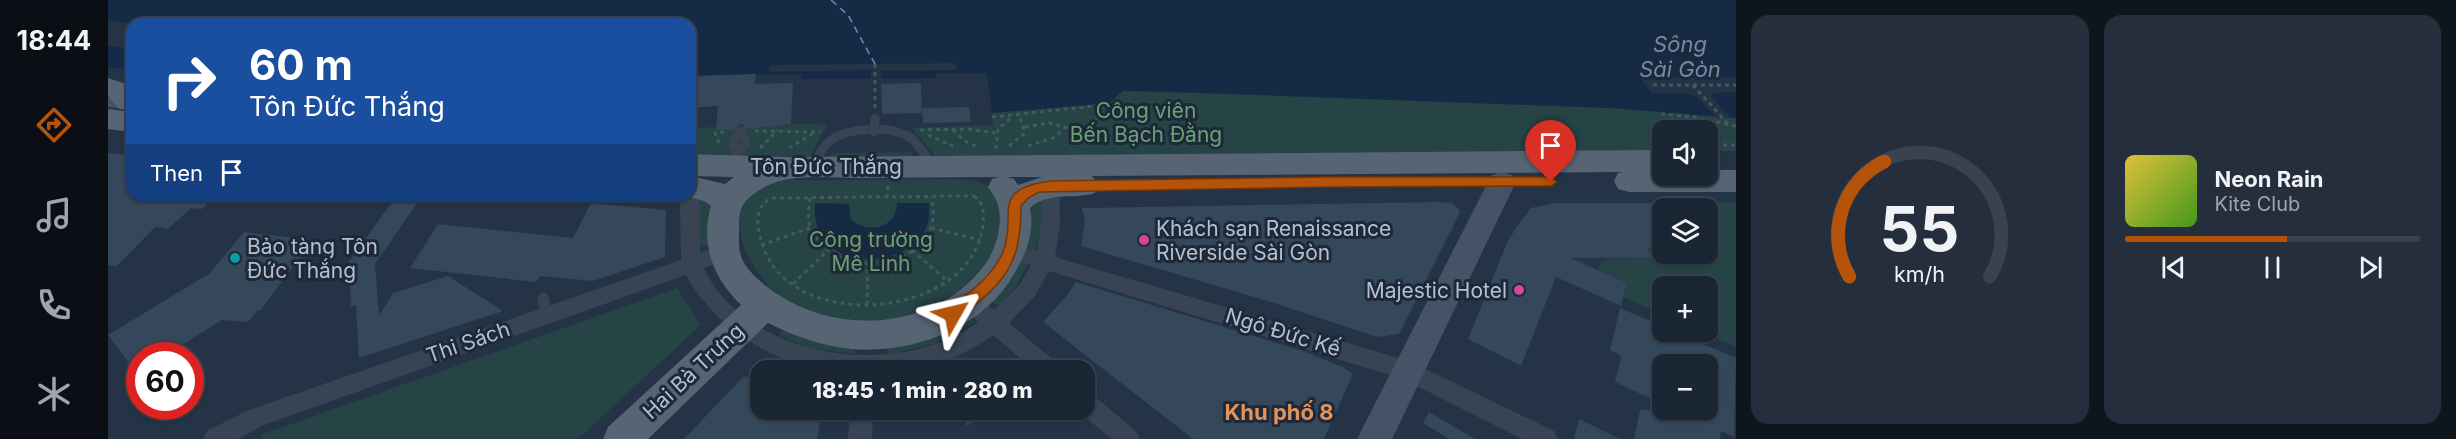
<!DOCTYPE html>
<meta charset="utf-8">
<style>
body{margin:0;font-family:Inter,sans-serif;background:#242e3c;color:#f1f3f6;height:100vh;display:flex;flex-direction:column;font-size:22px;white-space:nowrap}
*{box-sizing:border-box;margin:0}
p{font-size:20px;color:#a0a5ac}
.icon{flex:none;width:33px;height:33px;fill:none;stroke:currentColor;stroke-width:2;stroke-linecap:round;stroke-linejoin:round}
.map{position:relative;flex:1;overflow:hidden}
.sheet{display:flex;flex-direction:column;gap:15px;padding:15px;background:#0f151d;width:720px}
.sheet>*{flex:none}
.hud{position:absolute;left:18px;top:18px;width:570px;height:183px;border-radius:18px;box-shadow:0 2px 4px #0004,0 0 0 2px #39434f;background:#1a4fa0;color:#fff;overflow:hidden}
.buttons{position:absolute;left:1544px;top:120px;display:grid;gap:12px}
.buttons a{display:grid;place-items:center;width:66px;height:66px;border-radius:12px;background:#1b2634;box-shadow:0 2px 4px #0004,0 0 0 2px #39434f;font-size:30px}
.speed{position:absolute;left:18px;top:342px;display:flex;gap:12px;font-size:30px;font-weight:700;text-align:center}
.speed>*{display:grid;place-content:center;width:78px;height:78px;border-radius:50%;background:#1b2634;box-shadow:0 2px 4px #0004,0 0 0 2px #39434f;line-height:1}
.speed .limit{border:9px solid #d22;background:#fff;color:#111}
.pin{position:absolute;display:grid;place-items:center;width:51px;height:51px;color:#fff;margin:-62px -26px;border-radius:50% 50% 50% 0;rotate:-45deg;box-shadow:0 0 6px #0007}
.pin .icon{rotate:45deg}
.me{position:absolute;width:66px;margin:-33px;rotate:53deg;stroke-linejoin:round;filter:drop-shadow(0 0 4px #0008)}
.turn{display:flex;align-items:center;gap:21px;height:126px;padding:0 24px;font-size:27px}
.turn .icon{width:78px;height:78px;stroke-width:2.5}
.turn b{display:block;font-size:42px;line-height:51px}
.then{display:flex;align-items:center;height:57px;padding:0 24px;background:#0003;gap:12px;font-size:22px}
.sheet .widget{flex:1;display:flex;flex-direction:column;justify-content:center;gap:9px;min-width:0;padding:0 21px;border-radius:18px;background:#242e3c}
.sheet .dial{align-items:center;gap:0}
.dial svg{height:156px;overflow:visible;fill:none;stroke:#39434f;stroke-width:7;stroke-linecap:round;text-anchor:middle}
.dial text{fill:#f1f3f6;stroke:none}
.song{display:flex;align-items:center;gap:18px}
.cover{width:72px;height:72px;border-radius:9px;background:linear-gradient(135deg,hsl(50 70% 55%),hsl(100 70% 35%))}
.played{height:6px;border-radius:3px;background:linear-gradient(90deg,#b45309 55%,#39434f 55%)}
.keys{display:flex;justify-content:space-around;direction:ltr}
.sheet .tiles{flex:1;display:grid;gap:15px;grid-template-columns:repeat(2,1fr)}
.trip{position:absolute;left:642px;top:360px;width:345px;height:60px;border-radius:18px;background:#1b2634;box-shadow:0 2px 4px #0004,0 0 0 2px #39434f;font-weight:800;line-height:60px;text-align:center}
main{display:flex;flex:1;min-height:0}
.tabs{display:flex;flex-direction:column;width:108px;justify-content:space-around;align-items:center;background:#0b0f15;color:#a0a5ac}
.tabs .icon{width:42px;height:42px}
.tabs .selected{color:#b45309}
.tabs b{font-size:27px;color:#f1f3f6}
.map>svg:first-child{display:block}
.green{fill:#264345}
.water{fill:#152a44}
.pier{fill:#243345}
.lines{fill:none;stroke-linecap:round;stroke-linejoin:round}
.ferry{stroke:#6b8bb0;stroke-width:1.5;stroke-dasharray:7 5;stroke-linecap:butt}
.building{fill:#35475b}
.path{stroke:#3f5b5d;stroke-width:3;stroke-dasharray:4 4;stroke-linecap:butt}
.lane-far1{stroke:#384454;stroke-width:9}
.lane{stroke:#384454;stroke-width:11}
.street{fill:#384454;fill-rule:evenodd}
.secondary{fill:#465367;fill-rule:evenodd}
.primary{fill:#566474;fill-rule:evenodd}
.route{fill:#b45309;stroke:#753606;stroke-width:1.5}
.hotel-dot{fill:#d1479c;stroke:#1d2939;stroke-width:2}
.culture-dot{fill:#0f9aa8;stroke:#1d2939;stroke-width:2}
.labels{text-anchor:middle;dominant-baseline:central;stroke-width:6;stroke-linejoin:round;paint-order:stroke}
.park-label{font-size:21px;fill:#6aa175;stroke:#1d2939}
.street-label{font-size:21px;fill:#b6bfcd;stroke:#1d2939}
.poi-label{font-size:21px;fill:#b6bfcd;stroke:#1d2939;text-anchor:start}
.water-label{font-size:22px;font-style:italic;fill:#6b8bb0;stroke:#1d2939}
.neighbourhood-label{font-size:22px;font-weight:bold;fill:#e1935d;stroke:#1d2939}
</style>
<main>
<nav class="tabs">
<b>18:44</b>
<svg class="icon selected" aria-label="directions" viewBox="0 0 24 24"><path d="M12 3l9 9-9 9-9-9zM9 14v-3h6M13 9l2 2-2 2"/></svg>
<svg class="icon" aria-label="music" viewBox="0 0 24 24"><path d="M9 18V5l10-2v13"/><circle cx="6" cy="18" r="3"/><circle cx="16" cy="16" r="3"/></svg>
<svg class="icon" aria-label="phone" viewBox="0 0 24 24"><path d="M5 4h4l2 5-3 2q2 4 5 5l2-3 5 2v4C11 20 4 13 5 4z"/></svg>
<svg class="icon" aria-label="climate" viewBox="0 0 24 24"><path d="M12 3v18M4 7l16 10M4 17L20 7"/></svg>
</nav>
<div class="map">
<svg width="1628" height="439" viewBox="0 0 1628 439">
<rect width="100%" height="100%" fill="#243345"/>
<path class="green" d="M1015,91L1205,96L1503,108L1628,118V151H1599V130H1554V152L827,156L804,128L885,125L884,113L1001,103Z
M720,123L702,157L582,154V128Z
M802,152L805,156L722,157L724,153Z
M857,179C882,184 889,187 892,212C893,218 895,225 894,231C891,255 869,278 851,294C835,309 797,319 775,322C739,325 695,315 667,292C641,271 610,208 651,186C658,183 667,182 673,180Z
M585,194L598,198L602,206V246L592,247L591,204Z
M936,196L934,228L927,251L916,248L922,229L923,201Z
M1628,202V347L1594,332H1599V286H1554V314L1515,297L1519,283L1489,269L1494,261L1500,259L1545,258L1539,248H1554V254H1599V208H1564L1560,203Z
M910,260L920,265L908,286L890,306L880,300Z
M569,288L593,325L470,439H155L152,435Z
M859,314L867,322L829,343L779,355V343Z
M677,326L748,343L746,354L700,348L671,335Z"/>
<path class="water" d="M0,0H1628V118L1503,108L1039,91H1015L1001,103L884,113L879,73H828V78L694,79L693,74L585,76L582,93V24H24V71L0,67Z
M707,203L741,204L743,219C760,235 789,228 789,203H821C821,212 822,222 817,230C790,276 701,268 707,203Z"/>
<path class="pier" d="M0,21L29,24H24V49L0,46Z
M847,63L848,70L774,71L773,82H763V70L661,72L662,65Z
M1628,77V92L1606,93L1603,96L1623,118H1608L1589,97L1578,93H1544L1532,78Z"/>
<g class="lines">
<path class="ferry" d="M723,0L740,15L767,64"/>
</g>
<path class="building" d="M648,74L647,84L685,83L683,124L640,129L633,124L626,130H608L610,106L582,108L585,76Z
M813,83L814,113L774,114L773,84Z
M861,107L863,122L815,123L814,108Z
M0,153L24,156V195H108L94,209L83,208L60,229L47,227L9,266L0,265Z
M289,195H315L267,264L271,316L285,293L340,276L395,311L251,358L248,305L243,307L241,262Z
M1332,202L1344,203L1352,211L1351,215L1291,334L1269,337L1163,302L973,246L977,220L974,208Z
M483,203L558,210L557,257L485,281L432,276L428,282L302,268L330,224L465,238Z
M1447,203H1554V248H1539L1545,258H1463L1519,283L1513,306L1448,277L1413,366L1360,339L1399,243L1409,226L1423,208Z
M136,232L205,240L152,311H149L140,322L114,320L57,356H32V377L0,335L102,273Z
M968,282L1195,351L1235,367L1245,374L1216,439H1085L935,322L960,294Z
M1512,308L1554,326V332H1566L1628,358L1626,437L1613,431L1612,439H1526L1532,410H1599V364H1554V404L1507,382L1513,356L1502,350Z
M636,376L652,382V410H712L710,439H576Z
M856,410H890L858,426Z
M1321,412L1367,439H1341L1315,423Z
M1471,419L1512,439H1466Z"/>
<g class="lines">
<path class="path" d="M767,64V108
M1545,85H1628
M1585,85L1620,124
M1553,114L1586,117L1628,126
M884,117L996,105L973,147
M917,127L942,123L978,133
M812,130L858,129L888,133
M845,130L857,141L869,147
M1583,130L1587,123L1586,117
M647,131L712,132
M820,135L847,147
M611,143L607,133L616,132
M1599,145H1628
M901,146L917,133L911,114
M920,146L945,138L958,127
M652,148L670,130
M681,148L706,133
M888,149L890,129L905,116
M866,196C876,203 876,213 875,225C863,321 680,335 654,243C649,226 645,208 663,198Z
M702,198C701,207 699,217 702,226C720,274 801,277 822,229C827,220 825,207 824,197
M779,198L780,185
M823,228L872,240
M653,245L702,228
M804,250L839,281
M685,284L719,251
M759,305L760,263"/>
<path class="lane-far1" d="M634,131L638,144L630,152L625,144L626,139Z
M766,132L767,119
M627,166L630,152
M705,167C710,158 714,146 723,140C742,127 786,125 804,139C812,146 818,156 824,165"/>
<path class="lane" d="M435,298L438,314"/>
<path class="street" d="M942,178L949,180L951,185L952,224L947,257L1301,361L1446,431L1450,439H1414L1295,379L941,271L927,296L901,323L949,363L952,370H926L885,335C862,353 825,368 796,370C781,372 765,370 750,370C738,370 725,372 713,370C660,361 603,322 578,275L156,425L130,439H95L99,431L141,410L573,260L572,204L569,195H582V189L586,190L592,204V253L616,245L623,247L626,253L623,259L596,268L598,273C647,362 792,379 870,322L855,308L851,302L855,296C868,291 876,302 886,310L912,284L923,265L895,257L892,251L895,245L902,243L929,251L933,224V185L935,180Z
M976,391L984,394L1028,431L1032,439H1003L969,410H976Z
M742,410H765L764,439H740Z"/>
<path class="secondary" d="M0,91L24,94V110L0,107Z
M1394,172L1404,175L1408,182L1284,439H1249L1380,182L1384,175Z"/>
<path class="primary" d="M0,78L24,86V110L11,109L0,96Z
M0,109L24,112V132L0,129Z
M1554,150V176H1599V170H1628V192H1521L1510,189L1506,181L1510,173L1515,172L984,176L991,185L987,193C964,200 941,191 922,208C927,232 918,254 906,274C875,329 804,354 743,349C714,346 686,336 660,323L540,439H495L500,427L633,305C605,278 592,244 603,206L596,201L572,195H582V176L617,184L626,177L582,176V154L683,157ZM891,177L884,179L880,187C883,192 887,197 889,202C896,221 889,247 878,263C833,328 734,337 671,295C657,286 643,275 635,261C630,251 631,240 631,230C631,217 631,205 642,197C652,188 669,180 683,179C705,176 728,178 751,178C797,178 844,177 891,177ZM899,177H934L910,185L906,179Z"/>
</g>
<path class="route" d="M1218,177H1443L1449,182L1443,186L1218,187L931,192L920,198L913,206C913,267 896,282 851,318H840L838,314L840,309C861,293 884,277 895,252C910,214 880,190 942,181Z"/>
<g class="hotel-dot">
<circle cx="1036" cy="240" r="6"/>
<circle cx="1411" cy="290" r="6"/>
</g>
<circle class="culture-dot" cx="127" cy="258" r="6"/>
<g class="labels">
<g class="park-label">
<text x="1038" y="110">Công viên<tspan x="1038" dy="24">Bến Bạch Đằng</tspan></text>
<text x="763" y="239">Công trường<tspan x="763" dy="24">Mê Linh</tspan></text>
</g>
<g class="street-label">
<text x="718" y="166">Tôn Đức Thắng</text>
<text transform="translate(1175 332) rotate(17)">Ngô Ðức Kế</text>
<text transform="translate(360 342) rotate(-19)">Thi Sách</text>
<text transform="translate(585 371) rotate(-43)">Hai Bà Trưng</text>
</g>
<g class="poi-label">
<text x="1048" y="228">Khách sạn Renaissance<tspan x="1048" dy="24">Riverside Sài Gòn</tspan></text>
<text x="139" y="246">Bảo tàng Tôn<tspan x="139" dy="24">Đức Thắng</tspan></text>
<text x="1399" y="290" text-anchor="end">Majestic Hotel</text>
</g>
<g class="water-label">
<text x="1572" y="44">Sông<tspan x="1572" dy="25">Sài Gòn</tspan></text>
</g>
<g class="neighbourhood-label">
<text x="1171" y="412">Khu phố 8</text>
</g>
</g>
</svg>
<div class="buttons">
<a><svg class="icon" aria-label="sound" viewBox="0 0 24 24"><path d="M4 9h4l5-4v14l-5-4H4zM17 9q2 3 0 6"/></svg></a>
<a><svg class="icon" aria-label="layers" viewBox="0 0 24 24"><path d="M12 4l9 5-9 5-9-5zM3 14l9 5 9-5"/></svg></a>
<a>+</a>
<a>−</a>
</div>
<div class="speed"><div class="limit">60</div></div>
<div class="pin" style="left:1443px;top:182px;background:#d93025"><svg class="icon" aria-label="arrive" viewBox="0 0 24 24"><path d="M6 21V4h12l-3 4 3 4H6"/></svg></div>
<svg class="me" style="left:845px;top:314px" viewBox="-20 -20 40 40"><path d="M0-17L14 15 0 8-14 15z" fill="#b45309" stroke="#fff" stroke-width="4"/></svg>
<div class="trip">18:45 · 1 min · 280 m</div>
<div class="hud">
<div class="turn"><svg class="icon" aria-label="right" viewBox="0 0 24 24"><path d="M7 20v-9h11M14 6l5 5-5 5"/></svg><div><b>60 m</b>Tôn Ðức Thắng</div></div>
<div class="then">Then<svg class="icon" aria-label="arrive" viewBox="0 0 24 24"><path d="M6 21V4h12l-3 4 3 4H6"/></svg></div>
</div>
</div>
<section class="sheet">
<div class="tiles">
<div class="widget dial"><svg viewBox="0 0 100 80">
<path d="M14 69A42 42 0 1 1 86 69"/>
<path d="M14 69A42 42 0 0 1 32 10" stroke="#b45309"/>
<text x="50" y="56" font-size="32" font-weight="700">55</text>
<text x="50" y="72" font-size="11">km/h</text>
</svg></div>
<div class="widget">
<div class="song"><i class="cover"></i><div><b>Neon Rain</b><p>Kite Club</p></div></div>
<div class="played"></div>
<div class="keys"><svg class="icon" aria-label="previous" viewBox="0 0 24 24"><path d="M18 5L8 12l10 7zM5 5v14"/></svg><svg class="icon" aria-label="pause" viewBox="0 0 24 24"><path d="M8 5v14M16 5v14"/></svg><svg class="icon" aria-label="next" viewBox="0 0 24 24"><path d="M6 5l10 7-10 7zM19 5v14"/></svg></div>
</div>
</div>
</section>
</main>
